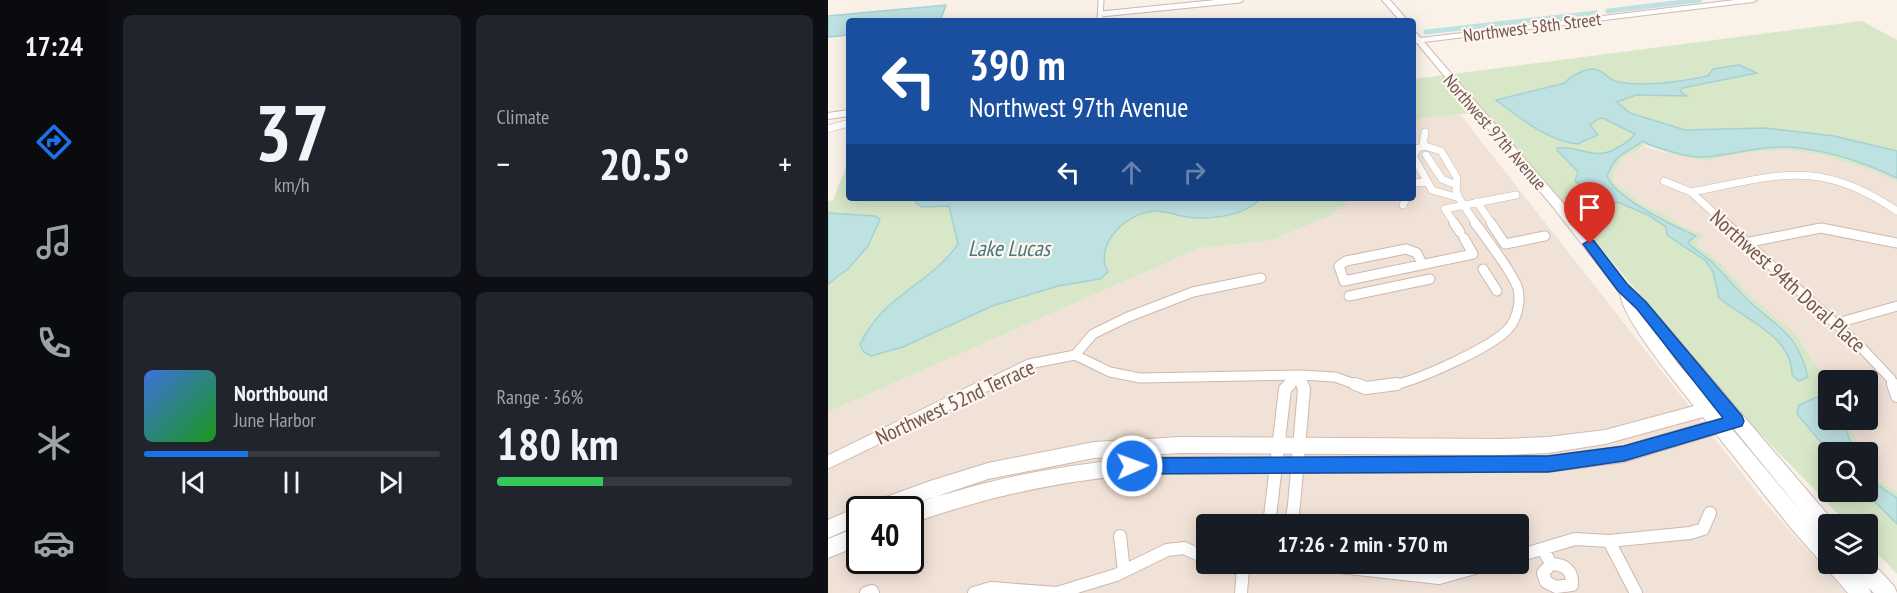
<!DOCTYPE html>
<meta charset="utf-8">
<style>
body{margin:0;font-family:"PT Sans Narrow",sans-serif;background:#20242c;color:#f1f3f6;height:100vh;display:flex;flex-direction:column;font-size:22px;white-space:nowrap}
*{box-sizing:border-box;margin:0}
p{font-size:20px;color:#9ea1a6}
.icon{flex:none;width:33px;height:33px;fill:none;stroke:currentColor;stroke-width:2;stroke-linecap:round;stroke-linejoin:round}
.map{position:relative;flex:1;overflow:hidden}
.panel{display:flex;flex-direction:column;gap:15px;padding:15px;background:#0d0f14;width:720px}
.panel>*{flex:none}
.guide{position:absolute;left:18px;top:18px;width:570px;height:183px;border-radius:6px;box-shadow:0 3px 15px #0003;background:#1a4fa0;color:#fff;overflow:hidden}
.buttons{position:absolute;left:990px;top:370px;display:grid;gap:12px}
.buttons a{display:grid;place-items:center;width:60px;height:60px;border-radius:6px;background:#171b24;box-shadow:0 3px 15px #0003;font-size:30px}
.speed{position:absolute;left:18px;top:496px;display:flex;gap:12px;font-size:30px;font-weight:700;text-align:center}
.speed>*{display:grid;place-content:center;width:78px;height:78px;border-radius:50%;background:#171b24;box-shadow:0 3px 15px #0003;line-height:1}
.speed .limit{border:3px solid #111;border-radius:9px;background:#fff;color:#111}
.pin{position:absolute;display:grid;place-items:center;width:51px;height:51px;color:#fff;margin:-62px -26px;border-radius:50% 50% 50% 0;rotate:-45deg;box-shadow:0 0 6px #0007}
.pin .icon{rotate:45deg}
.me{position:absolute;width:66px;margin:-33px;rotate:88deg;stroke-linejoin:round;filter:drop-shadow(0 0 4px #0008)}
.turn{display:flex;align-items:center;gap:21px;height:126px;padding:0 24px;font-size:27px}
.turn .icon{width:78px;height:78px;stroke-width:2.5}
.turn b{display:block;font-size:42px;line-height:51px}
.lanes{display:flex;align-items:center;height:57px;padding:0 24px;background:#0003;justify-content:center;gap:30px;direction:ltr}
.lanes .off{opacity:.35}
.big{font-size:45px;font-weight:700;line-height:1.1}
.panel .card{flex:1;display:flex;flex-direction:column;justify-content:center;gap:9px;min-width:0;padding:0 21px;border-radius:9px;background:#20242c}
.panel .dial{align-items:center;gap:0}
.dial b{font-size:78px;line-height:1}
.song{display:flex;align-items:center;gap:18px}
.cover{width:72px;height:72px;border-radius:9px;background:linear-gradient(135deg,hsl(220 70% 55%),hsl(120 70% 35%))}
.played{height:6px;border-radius:3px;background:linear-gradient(90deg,#1a73e8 35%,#363941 35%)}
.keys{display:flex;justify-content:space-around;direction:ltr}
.heat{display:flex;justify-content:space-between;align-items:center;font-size:33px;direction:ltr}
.charge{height:9px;border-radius:4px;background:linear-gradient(90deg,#34c759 36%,#363941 0)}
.panel .tiles{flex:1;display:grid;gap:15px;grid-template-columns:repeat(2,1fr)}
.trip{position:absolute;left:368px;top:514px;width:333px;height:60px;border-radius:6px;background:#171b24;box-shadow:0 3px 15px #0003;font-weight:700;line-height:60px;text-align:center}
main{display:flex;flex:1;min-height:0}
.tabs{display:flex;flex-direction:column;width:108px;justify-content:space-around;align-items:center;background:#090b0e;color:#9ea1a6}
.tabs .icon{width:42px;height:42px}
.tabs .active{color:#1a73e8}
.tabs b{font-size:27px;color:#f1f3f6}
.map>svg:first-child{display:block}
.residential{fill:#f1e2d7;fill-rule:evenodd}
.green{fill:#d8e7c8}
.water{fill:#bee1e2;stroke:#a6d1d3;stroke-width:1.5}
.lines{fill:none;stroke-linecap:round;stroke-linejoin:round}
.canal{stroke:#bee1e2;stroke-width:5}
.street-far3-casing{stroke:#cbb8af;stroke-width:7}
.street-far2-casing{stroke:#cbb8af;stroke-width:8}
.street-far1-casing{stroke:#cbb8af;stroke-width:11}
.street-casing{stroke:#cbb8af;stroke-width:14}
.secondary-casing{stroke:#cfbab0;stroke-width:2}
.street-far3{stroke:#fff;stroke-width:5}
.street-far2{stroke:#fff;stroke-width:7}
.street-far1{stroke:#fff;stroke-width:9}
.street{stroke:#fff;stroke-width:12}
.secondary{fill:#fff;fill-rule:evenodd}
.route{fill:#1a73e8;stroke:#114b97;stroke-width:1.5}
.labels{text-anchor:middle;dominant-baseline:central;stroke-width:4.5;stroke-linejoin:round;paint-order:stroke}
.far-street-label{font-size:18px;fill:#72574f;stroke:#fdf5ee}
.street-label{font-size:21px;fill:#72574f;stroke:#fdf5ee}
.water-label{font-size:22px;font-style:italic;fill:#47797c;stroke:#fdf5ee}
</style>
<main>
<nav class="tabs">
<b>17:24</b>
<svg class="icon active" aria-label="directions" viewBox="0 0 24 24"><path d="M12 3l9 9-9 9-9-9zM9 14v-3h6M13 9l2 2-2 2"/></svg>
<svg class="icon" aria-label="music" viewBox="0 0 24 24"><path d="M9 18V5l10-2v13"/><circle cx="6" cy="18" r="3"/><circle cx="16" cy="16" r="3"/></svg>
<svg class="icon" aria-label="phone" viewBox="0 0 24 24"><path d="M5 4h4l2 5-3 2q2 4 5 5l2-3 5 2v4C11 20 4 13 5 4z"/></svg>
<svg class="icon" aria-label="climate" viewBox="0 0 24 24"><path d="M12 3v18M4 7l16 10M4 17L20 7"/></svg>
<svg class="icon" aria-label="car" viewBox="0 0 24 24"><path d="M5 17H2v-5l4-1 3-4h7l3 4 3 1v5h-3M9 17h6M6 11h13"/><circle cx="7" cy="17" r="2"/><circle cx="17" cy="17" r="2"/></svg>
</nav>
<section class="panel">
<div class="tiles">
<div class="card dial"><b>37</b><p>km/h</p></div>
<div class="card"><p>Climate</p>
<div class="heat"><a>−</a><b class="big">20.5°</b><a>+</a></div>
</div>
<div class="card">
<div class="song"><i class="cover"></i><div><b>Northbound</b><p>June Harbor</p></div></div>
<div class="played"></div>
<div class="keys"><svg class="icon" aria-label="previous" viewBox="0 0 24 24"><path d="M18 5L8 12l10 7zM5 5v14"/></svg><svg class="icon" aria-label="pause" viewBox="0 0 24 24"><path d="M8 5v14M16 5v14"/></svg><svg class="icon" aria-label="next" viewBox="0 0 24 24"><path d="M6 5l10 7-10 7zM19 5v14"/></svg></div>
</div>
<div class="card"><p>Range · 36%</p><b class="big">180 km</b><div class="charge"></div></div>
</div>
</section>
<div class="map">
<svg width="1069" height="593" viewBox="0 0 1069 593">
<rect width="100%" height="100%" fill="#faf1e8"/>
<path class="residential" d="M631,113L938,504L1018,593H0V412L372,248L441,241L500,217L526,198H585V126L591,118ZM32,510H82V561H32ZM378,525H690V564H378Z
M816,144L818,147L846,155L877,161L924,152L960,150L996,155L1049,172L1069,182V492L1043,476L1040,467V453H1034L1020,420H1040V381H1000V383L968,334L926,299L890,261L869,245L876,235L847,223L838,214L819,207L787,183L785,177L790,164L801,153L812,150Z"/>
<path class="green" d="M1034,21L1069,40V182L1049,172L995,155L960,150L924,152L877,161L846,155L816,144C812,150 810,150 803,153C793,157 789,167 785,177L787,183L819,207L838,214L847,223L876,235L869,245L890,261L926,299L968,334L1000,383V420H1020L1034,453H1000V492H1040V467L1043,476L1069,492V574L1040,544V525H1021L915,416L657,112L591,118L585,126V79Z
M21,159V198H89L88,203L94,207L121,206C123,216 131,236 131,242C128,258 58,305 43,324C38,330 35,338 32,345L75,347L164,306L230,286L272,279C273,275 276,270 277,266C278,258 275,250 279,243C286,227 310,212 327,211C337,210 345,215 354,216C379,221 410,216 430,202L431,198H526L500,217L441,241L372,248L0,412V284C33,266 33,247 52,219L47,216L0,213V201L5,200Z"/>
<path class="water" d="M118,5L112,21H21V35L0,37V16Z
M911,65L929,73L854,88L853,92L859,96L808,95L789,102L802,113L857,130L936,128L1006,136L1069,151V178C1035,162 997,149 959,147C930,146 904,155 876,157C859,158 839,150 822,145L815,141C797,155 789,151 779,176C787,198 846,226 868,236L860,242C865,250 877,255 884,262C897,275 909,290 922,302C953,330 969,333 980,377L971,381L964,375C964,336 918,320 891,298L885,272L878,261L839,235L838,227L820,215L792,203L762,198L747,180L750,172L729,150V148C752,145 767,162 789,148C797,143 801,142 807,134L775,118L770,119L762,125L770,135L753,142L752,144C721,143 691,117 668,100L737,83C740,77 759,68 765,69C775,69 780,80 790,82C819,87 851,82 880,76L885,69Z
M89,198H431L430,201C413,217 376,221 354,216C344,214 336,210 326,211C299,213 265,244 280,272L272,279L230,286L164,306L75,347L43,356L36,352L32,345C53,296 102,285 130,244L121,206L94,207L88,203Z
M0,213L47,216L52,219L40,246L20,269L0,284Z
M989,397L1000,401V420H1014L1027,453H1002L969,414L971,405Z
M1040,479L1069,498V524L1037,492H1040Z"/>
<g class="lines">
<path class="canal" d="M780,11L872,0
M598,32L768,13"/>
<g class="street-far3-casing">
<path id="street-far3" d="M273,14L412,0
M272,21L273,0"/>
</g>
<g class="street-far2-casing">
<path id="street-far2" d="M0,129L21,123
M597,132L595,143L597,146L590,148L585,156L604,190L631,198
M597,146L613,151L629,178L628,191L631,198L648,224
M598,155L614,179L628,185
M836,181L863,192L898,224
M585,183L599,182
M863,192C949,176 990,157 1069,211
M649,202L664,224
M575,205L578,198
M627,224L617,209L688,195"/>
</g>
<g class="street-far1-casing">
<path id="street-far1" d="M626,223L632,232
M663,223L677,244L717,236
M897,223L1031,345L1063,379L1065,386
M917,243L993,228L1069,243
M594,264L589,253L578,249L518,261L511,266L516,281L645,254L636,238
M655,269L669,291
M521,296L602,279
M1006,324L1069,306
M247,355L265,334L300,317L365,292L433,278
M471,375L475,386
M156,386L201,364L247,355L282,372L312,378L471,375L507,377L532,386
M460,386L471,375
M560,386C585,383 665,347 681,328C689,319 693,301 690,289C687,277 656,235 647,223"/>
</g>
<g class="street-casing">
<path id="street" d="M527,384L538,388L569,384
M1065,384L1069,396
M0,462L160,384
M441,525L457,389L462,384
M460,525L464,518L466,505L476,389L474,384
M629,525L640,521L649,525
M292,536L296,571
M781,541L808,593
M715,549L723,564
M690,556L747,539L781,541L862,533L875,529L882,513
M389,564L409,568L422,564
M485,564L611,578L661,564
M723,564C737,564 745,571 744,585L728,587L718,582L715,573Z
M38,593L44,591L45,593
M146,593L163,588L229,593L288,575L339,550L356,548L378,558
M413,593L415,569"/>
</g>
<g class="secondary-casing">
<path id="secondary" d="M554,0H562L580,21H572Z
M907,0H929L925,2L596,42L734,202L800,285L818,302L1007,523L1000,525V539L995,537L1000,543V564H1020L1024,569L1022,564H1040V558L1066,586L1069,593H1046L1041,588L1043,593H1020L962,527L888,434L796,462L720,472L325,473C241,479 162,495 82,524V510H75C87,501 107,497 122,493C188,473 256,462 325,457L720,456L796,446L879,422L875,417L777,444L720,453L675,455L353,453L266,458L160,479L68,510H32V524L0,538V520L32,506L37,508L39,504L102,481L160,463L266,442L353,437L675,439L720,437L777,430L866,406C848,383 794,319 792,293L725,207L589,43H585V30L593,38ZM824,328L883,401L850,364ZM904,429H906L976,515Z
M21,110V116L0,119V113Z
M32,526V545L0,558V539Z"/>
</g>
<use href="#street-far3" class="street-far3"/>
<use href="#street-far2" class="street-far2"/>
<use href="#street-far1" class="street-far1"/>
<use href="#street" class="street"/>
<use href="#secondary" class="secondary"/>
</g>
<path class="route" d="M762,240L766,241L799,284L818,302L914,416L916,421L914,426L796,461L720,472L304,474L298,471L295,466L298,460L304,458L720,456L796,446L895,418L809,309L790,291L755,244Z"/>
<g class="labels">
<g class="far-street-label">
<text transform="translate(704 27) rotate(-7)">Northwest 58th Street</text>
<text transform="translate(667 132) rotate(49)">Northwest 97th Avenue</text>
</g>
<g class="street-label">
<text transform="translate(960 281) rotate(42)">Northwest 94th Doral Place</text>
<text transform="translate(127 402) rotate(-25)">Northwest 52nd Terrace</text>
</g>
<g class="water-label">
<text x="181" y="248">Lake Lucas</text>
</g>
</g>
</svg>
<div class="buttons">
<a><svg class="icon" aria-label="sound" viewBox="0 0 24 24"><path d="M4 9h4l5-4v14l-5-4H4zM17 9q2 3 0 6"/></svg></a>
<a><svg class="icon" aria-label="search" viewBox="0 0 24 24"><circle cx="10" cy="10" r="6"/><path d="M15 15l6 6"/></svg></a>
<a><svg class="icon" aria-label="layers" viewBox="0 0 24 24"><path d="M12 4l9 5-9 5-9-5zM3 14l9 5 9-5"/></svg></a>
</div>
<div class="speed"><div class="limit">40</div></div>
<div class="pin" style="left:762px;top:244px;background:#d93025"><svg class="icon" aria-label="arrive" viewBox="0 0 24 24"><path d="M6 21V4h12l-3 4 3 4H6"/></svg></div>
<svg class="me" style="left:304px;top:466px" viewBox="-20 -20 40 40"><circle r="17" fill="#1a73e8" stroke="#fff" stroke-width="3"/><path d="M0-11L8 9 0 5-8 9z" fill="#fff"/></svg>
<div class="trip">17:26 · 2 min · 570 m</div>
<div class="guide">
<div class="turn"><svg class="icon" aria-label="left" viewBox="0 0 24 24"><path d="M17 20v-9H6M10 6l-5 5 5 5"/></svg><div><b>390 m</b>Northwest 97th Avenue</div></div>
<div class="lanes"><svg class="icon" aria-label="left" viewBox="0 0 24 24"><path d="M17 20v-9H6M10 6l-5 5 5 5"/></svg><svg class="icon off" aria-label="ahead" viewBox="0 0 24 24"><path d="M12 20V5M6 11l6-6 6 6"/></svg><svg class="icon off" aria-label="right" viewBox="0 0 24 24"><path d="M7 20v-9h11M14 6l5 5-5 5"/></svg></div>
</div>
</div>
</main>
